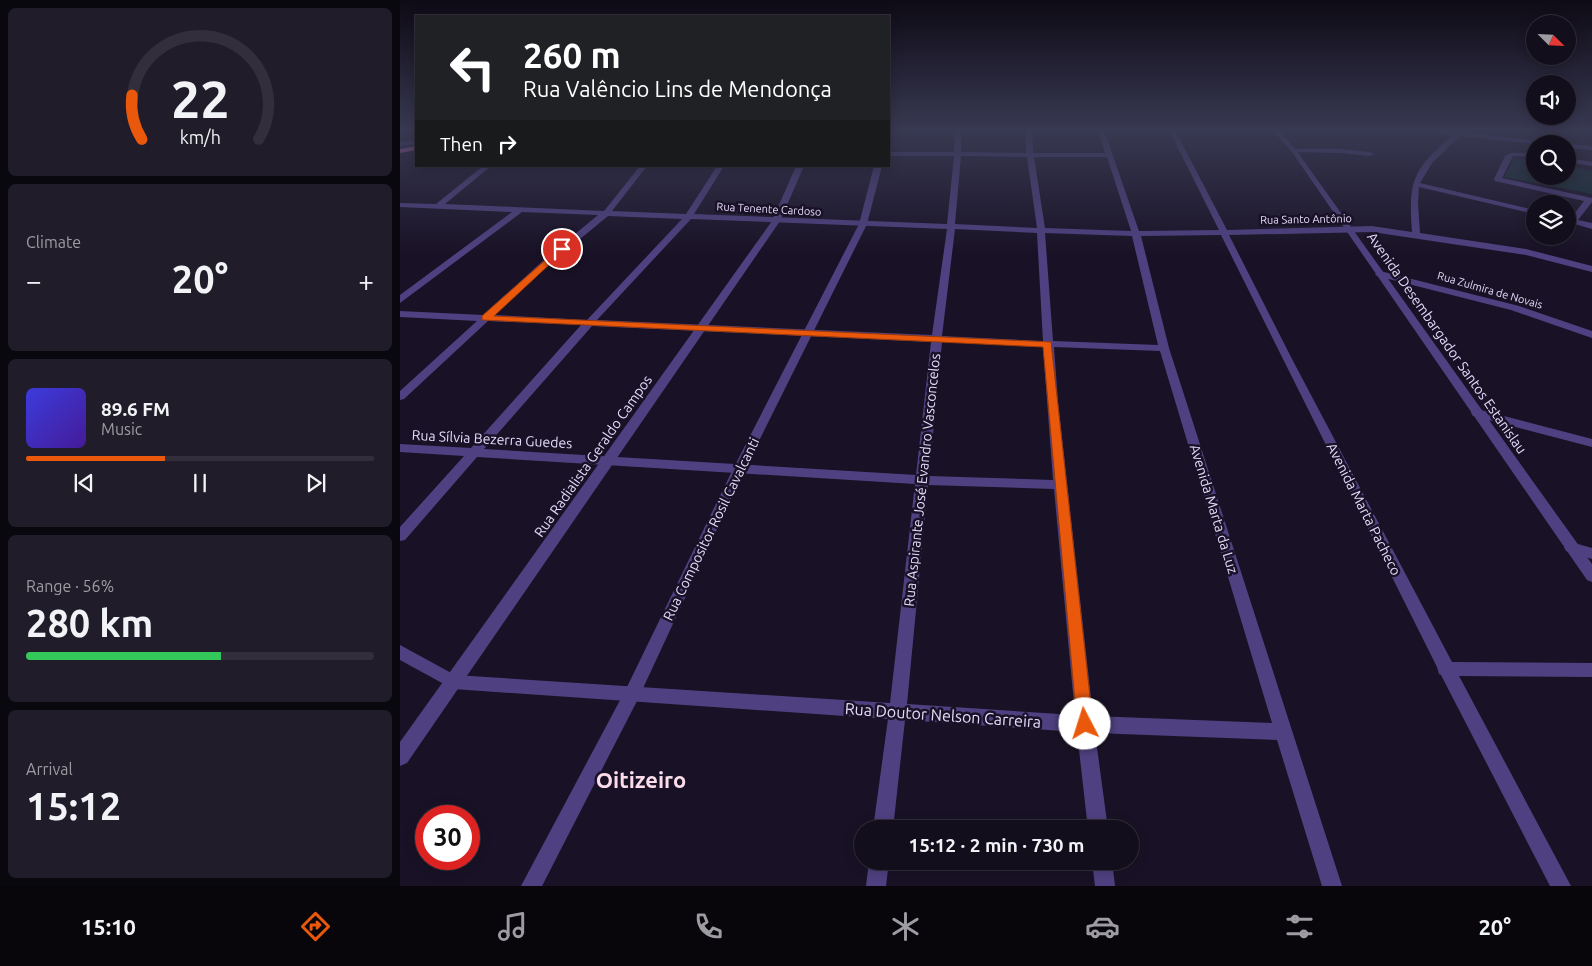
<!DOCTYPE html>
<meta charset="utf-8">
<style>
body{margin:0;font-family:Ubuntu,sans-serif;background:#201c29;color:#f1f3f6;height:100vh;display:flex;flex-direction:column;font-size:19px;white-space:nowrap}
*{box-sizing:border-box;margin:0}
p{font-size:16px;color:#9d9ca3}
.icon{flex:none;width:28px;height:28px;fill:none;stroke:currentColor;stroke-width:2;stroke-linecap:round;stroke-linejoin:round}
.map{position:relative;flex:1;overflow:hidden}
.sheet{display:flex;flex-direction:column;gap:8px;padding:8px;background:#0a080f;width:400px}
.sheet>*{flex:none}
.top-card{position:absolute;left:15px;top:15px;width:475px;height:152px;border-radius:0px;box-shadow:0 2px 12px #0003,0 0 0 1px #322e3b;background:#202124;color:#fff;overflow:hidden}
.needle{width:32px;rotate:114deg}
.tools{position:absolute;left:1126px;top:15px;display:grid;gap:10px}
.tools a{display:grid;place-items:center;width:50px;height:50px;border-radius:50%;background:#130e1c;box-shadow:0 2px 12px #0003,0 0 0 1px #322e3b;font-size:25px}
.speed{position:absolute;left:15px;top:805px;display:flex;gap:10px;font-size:25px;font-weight:700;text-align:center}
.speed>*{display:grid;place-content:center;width:65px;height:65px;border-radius:50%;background:#130e1c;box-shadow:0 2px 12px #0003,0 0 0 1px #322e3b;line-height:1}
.speed .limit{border:8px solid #d22;background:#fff;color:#111}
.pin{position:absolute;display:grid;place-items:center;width:42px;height:42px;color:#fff;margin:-21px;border:2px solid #fff;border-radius:50%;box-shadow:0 1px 5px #0007}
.me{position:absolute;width:55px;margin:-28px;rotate:355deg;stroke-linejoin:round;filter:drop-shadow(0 0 4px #0008)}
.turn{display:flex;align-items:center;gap:18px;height:105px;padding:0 25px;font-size:22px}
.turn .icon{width:65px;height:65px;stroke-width:2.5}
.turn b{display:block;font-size:35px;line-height:42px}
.then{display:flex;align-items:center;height:48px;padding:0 25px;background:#0003;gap:10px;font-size:19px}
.big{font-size:38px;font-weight:700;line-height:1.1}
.sheet .tile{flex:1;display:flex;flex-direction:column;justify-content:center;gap:8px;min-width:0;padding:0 18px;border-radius:8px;background:#201c29}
.sheet .dial{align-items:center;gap:0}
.dial svg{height:130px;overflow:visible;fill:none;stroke:#322e3b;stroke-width:7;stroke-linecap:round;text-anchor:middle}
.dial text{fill:#f1f3f6;stroke:none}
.song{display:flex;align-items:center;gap:15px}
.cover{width:60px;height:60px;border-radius:8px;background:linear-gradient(135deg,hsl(240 70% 55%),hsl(260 70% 35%))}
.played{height:5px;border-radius:2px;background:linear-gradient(90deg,#ea580c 40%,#322e3b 40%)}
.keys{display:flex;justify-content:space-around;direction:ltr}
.heat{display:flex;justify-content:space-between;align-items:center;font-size:28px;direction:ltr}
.charge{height:8px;border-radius:4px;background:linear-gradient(90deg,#34c759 56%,#322e3b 0)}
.trip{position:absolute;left:454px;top:820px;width:285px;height:50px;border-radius:25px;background:#130e1c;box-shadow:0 2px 12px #0003,0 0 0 1px #322e3b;font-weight:700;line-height:50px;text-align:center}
.dock{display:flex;height:80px;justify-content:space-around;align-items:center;background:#08060b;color:#9d9ca3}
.dock .icon{width:35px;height:35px}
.dock .selected{color:#ea580c}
.dock b{font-size:22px;color:#f1f3f6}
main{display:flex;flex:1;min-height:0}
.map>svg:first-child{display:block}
.green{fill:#152c30}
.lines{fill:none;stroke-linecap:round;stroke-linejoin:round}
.minor{fill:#4f4181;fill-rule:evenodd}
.tertiary{fill:#4f4181;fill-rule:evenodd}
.trunk{fill:#e466bf;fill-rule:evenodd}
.route{fill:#ea580c;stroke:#983908}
.labels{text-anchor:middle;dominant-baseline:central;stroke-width:5;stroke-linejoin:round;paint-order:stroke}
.far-street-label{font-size:11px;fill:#e4dafc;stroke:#191226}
.street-label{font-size:14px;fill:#e4dafc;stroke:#191226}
.near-street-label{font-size:16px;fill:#e4dafc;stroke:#191226}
.near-district-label{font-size:22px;font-weight:bold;fill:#fcdceb;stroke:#191226}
</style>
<main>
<section class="sheet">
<div class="tile dial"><svg viewBox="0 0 100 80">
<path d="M14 69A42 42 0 1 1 86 69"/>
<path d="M14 69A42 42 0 0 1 8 42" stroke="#ea580c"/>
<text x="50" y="56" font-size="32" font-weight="700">22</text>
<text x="50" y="72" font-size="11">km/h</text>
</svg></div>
<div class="tile"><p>Climate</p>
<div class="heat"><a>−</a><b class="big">20°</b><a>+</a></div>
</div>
<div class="tile">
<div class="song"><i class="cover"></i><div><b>89.6 FM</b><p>Music</p></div></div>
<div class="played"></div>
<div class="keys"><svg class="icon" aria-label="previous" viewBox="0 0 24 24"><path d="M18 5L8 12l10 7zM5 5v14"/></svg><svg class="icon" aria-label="pause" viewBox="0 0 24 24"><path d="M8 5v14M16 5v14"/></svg><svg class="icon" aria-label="next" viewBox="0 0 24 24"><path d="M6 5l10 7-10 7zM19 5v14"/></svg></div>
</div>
<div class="tile"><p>Range · 56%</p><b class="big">280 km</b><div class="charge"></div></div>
<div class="tile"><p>Arrival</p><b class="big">15:12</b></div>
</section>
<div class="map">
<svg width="1192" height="886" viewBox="0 0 1192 886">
<rect width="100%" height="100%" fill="#191226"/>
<path class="green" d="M1115,158L1135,161V176H1168V166L1192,171V194L1104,177Z"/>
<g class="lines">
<path class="minor" d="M555,130H561V152L626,153V130H632L633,153H705L698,130H704L739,231L819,230L769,130H775L827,230L972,226L1012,232C1008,180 1013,169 1053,135L1026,130H1065L1064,132L1151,143L1135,144L1060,136L1032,163L1020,183L1135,210V214L1019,187L1018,203L1020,233L1126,249L1192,266V272L1126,255L972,232L829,235L892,359L1052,662L1192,663V677L1059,676L1171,886H1150L1041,675L1039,674L1037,667L821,235L741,236L769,348L942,886H922L877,740L695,733L708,829H688L677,732L505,720L493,829H473L488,719L53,689L0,660V645L55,675L490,703L515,484L77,457L5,540L0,541V527L64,456L0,452V444L71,448L181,325L88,321L4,399L0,400V391L77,321L0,317V311L83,315L146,258L198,215L122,212L0,303V295L112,212L0,207V203L36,204L83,166H91L45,204L204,211L240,166H247L212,211L286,214L317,166H324L294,214L547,224L554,156H489V152H554ZM561,156L627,157L637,228L555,224ZM634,157H707L731,231L645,228ZM208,216L282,219L187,320L95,315L152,262ZM291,219L547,229L532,335L197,320ZM555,229L637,233L643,341L542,336ZM645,233L732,236L758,345L653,341ZM192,326L531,342L516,475L84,449ZM542,342L643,347L653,480L529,476ZM654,347L760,351L872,723L693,716L658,401ZM528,485L654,489L675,715L507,704Z
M16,140V144L0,146V142Z
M1168,144L1192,146V150L1168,148Z
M894,149H941L970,152L974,154L970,156L941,153L892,152L891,151Z
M1110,153H1135V157L1113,156L1102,178L1192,198V202L1178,220L1192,223V229L1168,222V218H1171L1184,201L1095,181L1094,179L1105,156Z
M1168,158L1192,162V166L1168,162Z
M980,271L1119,306L1192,331V338L1111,310L977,276L975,274Z
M1077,409L1192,439V447L1073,416L1071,413L1073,410Z
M1171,542L1192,548V559L1166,551L1164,547L1166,543Z
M469,861H489L486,886H466Z
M692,861H712L715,886H695Z"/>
<path class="tertiary" d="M872,130H879L896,150L1192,564V582L1187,580L892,152Z
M396,166H404L380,221L7,763L0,766V742L372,221Z
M474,166H482L467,224L345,469L238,699L142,886H121L226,689L333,469L459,224Z"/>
<path class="trunk" d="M16,146V150L0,153V149Z"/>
</g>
<linearGradient id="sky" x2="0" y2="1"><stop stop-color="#0e0a15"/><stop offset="0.51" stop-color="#383952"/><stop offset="1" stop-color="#383952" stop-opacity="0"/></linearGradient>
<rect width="1192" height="254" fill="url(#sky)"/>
<path class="route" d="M159,248L166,249L94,316L651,342L693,724L691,729L685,732L679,729L677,724L643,347L82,320V316Z"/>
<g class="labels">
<g class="far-street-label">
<text transform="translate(369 209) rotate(3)">Rua Tenente Cardoso</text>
<text transform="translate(906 219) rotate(-1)">Rua Santo Antônio</text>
<text transform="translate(1090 290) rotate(16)">Rua Zulmira de Novais</text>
</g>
<g class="street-label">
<text transform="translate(1047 343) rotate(55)">Avenida Desembargador Santos Estanislau</text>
<text transform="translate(92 439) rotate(3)">Rua Sílvia Bezerra Guedes</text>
<text transform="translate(193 456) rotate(-55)">Rua Radialista Geraldo Campos</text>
<text transform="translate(522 480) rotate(-84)">Rua Aspirante José Evandro Vasconcelos</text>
<text transform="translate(814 509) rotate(73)">Avenida Marta da Luz</text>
<text transform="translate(964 509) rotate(63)">Avenida Marta Pacheco</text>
<text transform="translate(311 529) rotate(-64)">Rua Compositor Rosil Cavalcanti</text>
</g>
<g class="near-street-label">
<text transform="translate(543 715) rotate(4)">Rua Doutor Nelson Carreira</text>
</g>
<g class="near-district-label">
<text x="241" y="779">Oitizeiro</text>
</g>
</g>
</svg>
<div class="tools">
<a><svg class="needle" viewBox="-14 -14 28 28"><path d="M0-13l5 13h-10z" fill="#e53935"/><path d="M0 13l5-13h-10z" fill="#9d9ca3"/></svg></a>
<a><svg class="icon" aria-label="sound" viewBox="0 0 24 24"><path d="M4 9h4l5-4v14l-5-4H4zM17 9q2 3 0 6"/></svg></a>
<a><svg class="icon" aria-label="search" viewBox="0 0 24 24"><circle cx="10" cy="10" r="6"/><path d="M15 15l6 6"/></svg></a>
<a><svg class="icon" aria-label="layers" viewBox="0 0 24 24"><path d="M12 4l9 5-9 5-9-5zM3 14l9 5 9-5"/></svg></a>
</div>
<div class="speed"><div class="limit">30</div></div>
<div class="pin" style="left:162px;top:249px;background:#d93025"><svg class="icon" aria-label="arrive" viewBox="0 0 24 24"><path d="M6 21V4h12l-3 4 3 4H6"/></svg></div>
<svg class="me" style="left:685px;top:724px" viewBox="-20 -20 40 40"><circle r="19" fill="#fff"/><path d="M0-13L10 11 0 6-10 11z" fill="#ea580c"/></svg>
<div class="trip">15:12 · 2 min · 730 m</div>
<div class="top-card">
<div class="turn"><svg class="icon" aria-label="left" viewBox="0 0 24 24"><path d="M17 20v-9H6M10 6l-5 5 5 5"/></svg><div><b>260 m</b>Rua Valêncio Lins de Mendonça</div></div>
<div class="then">Then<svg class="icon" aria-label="right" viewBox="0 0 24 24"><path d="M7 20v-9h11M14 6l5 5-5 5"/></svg></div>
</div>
</div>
</main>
<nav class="dock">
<b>15:10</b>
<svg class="icon selected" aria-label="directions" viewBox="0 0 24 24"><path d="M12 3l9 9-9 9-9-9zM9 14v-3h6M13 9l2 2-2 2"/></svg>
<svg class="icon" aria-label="music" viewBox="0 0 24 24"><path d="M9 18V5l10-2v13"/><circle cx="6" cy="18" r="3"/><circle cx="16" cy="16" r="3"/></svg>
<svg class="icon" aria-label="phone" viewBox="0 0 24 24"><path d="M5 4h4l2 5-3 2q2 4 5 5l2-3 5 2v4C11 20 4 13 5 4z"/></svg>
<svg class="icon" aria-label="climate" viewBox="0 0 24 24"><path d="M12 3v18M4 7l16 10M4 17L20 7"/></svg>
<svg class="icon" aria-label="car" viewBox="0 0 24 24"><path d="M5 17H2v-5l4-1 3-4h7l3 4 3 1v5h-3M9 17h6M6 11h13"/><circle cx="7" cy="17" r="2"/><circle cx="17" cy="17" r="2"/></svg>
<svg class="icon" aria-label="filters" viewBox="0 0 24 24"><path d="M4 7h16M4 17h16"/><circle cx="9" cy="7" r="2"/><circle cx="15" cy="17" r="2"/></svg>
<b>20°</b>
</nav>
